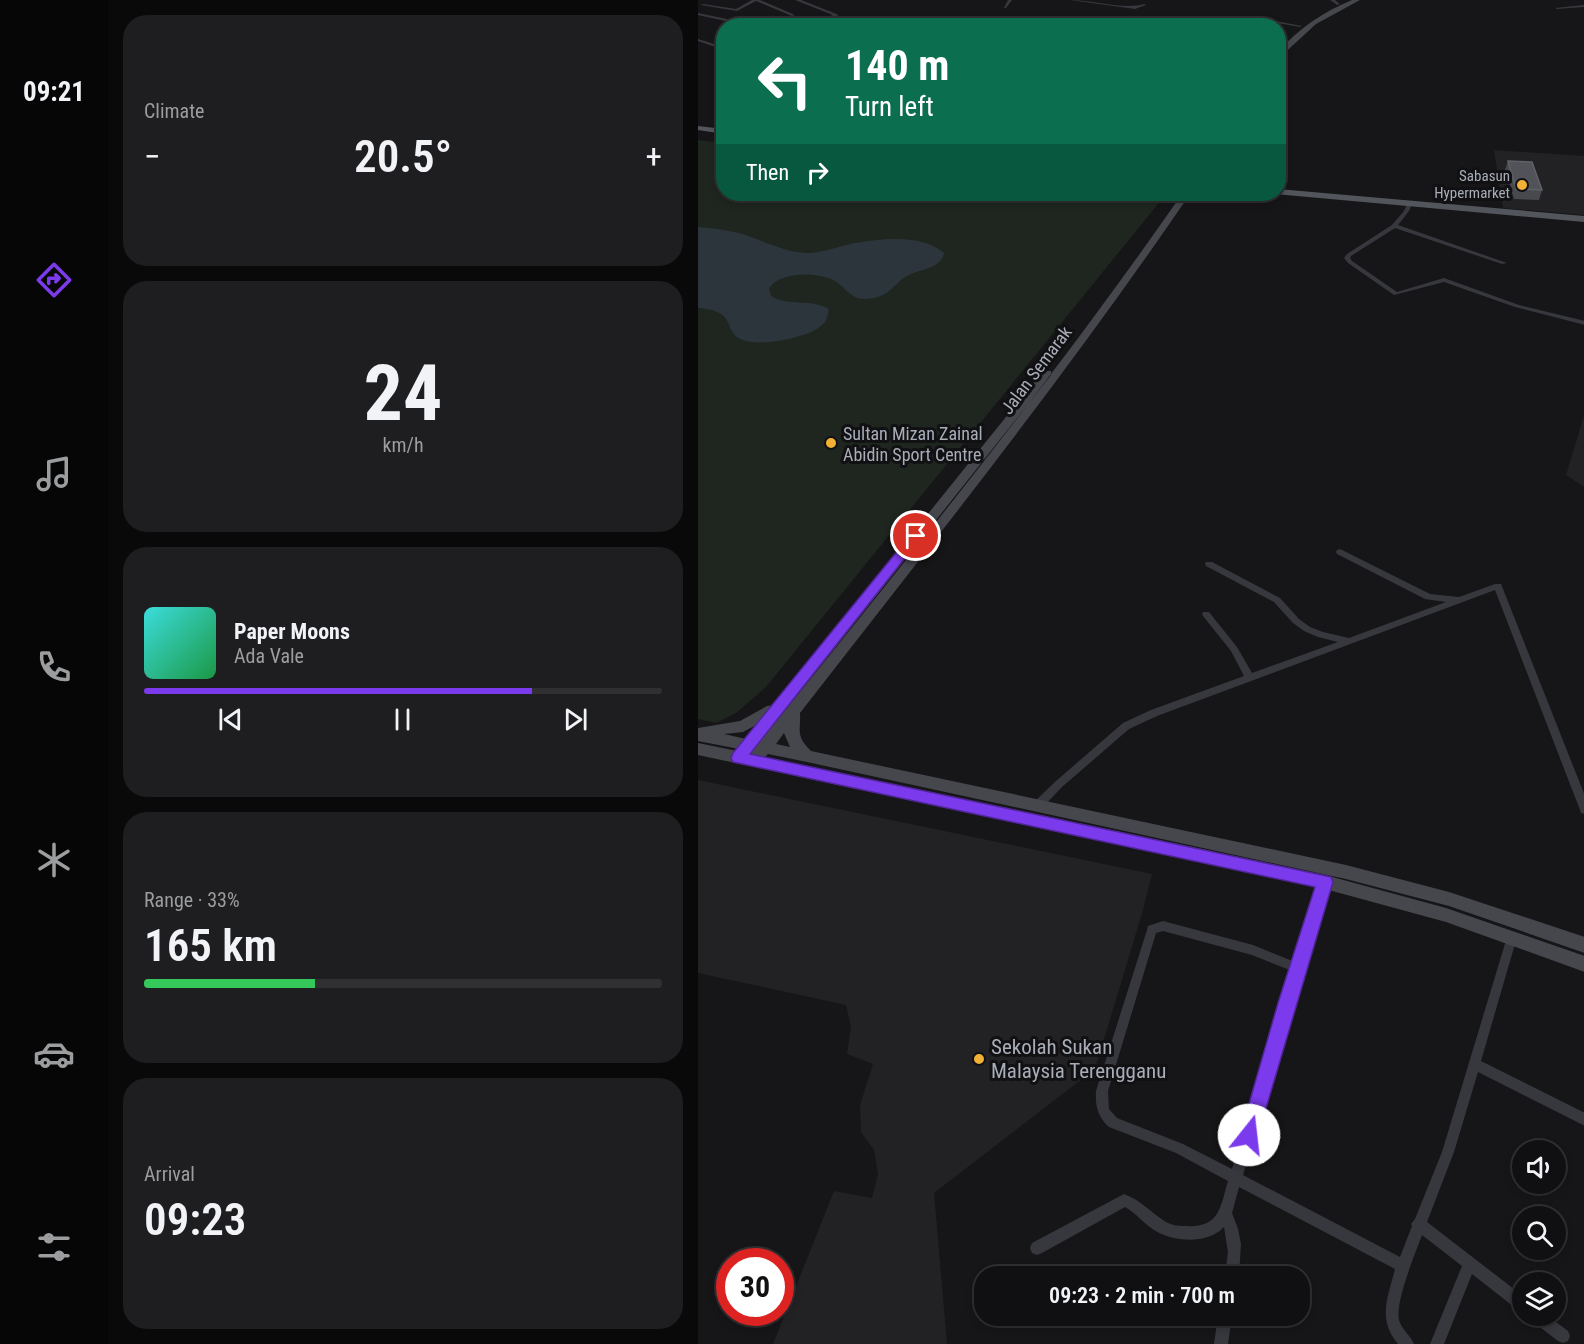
<!DOCTYPE html>
<meta charset="utf-8">
<style>
body{margin:0;font-family:"Roboto Condensed",sans-serif;background:#1e1e20;color:#f1f3f6;height:100vh;display:flex;flex-direction:column;font-size:22px;white-space:nowrap}
*{box-sizing:border-box;margin:0}
p{font-size:20px;color:#9c9d9f}
.icon{flex:none;width:33px;height:33px;fill:none;stroke:currentColor;stroke-width:2;stroke-linecap:round;stroke-linejoin:round}
.map{position:relative;flex:1;overflow:hidden}
.sheet{display:flex;flex-direction:column;gap:15px;padding:15px;background:#09090a;width:590px}
.sheet>*{flex:none}
.top-card{position:absolute;left:18px;top:18px;width:570px;height:183px;border-radius:24px;box-shadow:0 3px 9px #0003,0 0 0 2px #303032;background:#0b6e4f;color:#fff;overflow:hidden}
.fabs{position:absolute;left:814px;top:1140px;display:grid;gap:12px}
.fabs a{display:grid;place-items:center;width:54px;height:54px;border-radius:50%;background:#101012;box-shadow:0 3px 9px #0003,0 0 0 2px #303032;font-size:30px}
.speed{position:absolute;left:18px;top:1248px;display:flex;gap:12px;font-size:30px;font-weight:700;text-align:center}
.speed>*{display:grid;place-content:center;width:78px;height:78px;border-radius:50%;background:#101012;box-shadow:0 3px 9px #0003,0 0 0 2px #303032;line-height:1}
.speed .limit{border:9px solid #d22;background:#fff;color:#111}
.pin{position:absolute;display:grid;place-items:center;width:51px;height:51px;color:#fff;margin:-26px;border:3px solid #fff;border-radius:50%;box-shadow:0 2px 6px #0007}
.me{position:absolute;width:66px;margin:-33px;rotate:16deg;stroke-linejoin:round;filter:drop-shadow(0 0 4px #0008)}
.turn{display:flex;align-items:center;gap:21px;height:126px;padding:0 30px;font-size:27px}
.turn .icon{width:78px;height:78px;stroke-width:2.5}
.turn b{display:block;font-size:42px;line-height:51px}
.then{display:flex;align-items:center;height:57px;padding:0 30px;background:#0003;gap:12px;font-size:22px}
.big{font-size:45px;font-weight:600;line-height:1.1}
.sheet .card{flex:1;display:flex;flex-direction:column;justify-content:center;gap:9px;min-width:0;padding:0 21px;border-radius:24px;background:#1e1e20}
.sheet .dial{align-items:center;gap:0}
.dial b{font-size:78px;line-height:1}
.song{display:flex;align-items:center;gap:18px}
.cover{width:72px;height:72px;border-radius:9px;background:linear-gradient(135deg,hsl(180 70% 55%),hsl(140 70% 35%))}
.played{height:6px;border-radius:3px;background:linear-gradient(90deg,#7c3aed 75%,#303032 75%)}
.keys{display:flex;justify-content:space-around;direction:ltr}
.heat{display:flex;justify-content:space-between;align-items:center;font-size:33px;direction:ltr}
.charge{height:9px;border-radius:4px;background:linear-gradient(90deg,#34c759 33%,#303032 0)}
.trip{position:absolute;left:276px;top:1266px;width:336px;height:60px;border-radius:24px;background:#101012;box-shadow:0 3px 9px #0003,0 0 0 2px #303032;font-weight:600;line-height:60px;text-align:center}
main{display:flex;flex:1;min-height:0}
.menu{display:flex;flex-direction:column;width:108px;justify-content:space-around;align-items:center;background:#060607;color:#9c9d9f}
.menu .icon{width:42px;height:42px}
.menu .current{color:#7c3aed}
.menu b{font-size:27px;color:#f1f3f6}
.map>svg:first-child{display:block}
.built{fill:#222225}
.green{fill:#1e261f}
.water{fill:#2c353c}
.lines{fill:none;stroke-linecap:round;stroke-linejoin:round}
.street{fill:#37383d;fill-rule:evenodd}
.secondary{fill:#45474d;fill-rule:evenodd}
.primary{fill:#53555c;fill-rule:evenodd}
.wall{fill:#47494d}
.building{fill:#525359;stroke:#5f6168;stroke-width:1.5}
.route{fill:#7c3aed;stroke:#51269a;stroke-width:1.5}
.poi-dot{fill:#f2b134;stroke:#111113;stroke-width:2}
.labels{text-anchor:middle;dominant-baseline:central;stroke-width:6;stroke-linejoin:round;paint-order:stroke}
.far-poi-label{font-size:15px;fill:#a8adb8;stroke:#111113;text-anchor:end}
.street-label{font-size:18px;fill:#a8adb8;stroke:#111113}
.poi-label{font-size:18px;fill:#a8adb8;stroke:#111113;text-anchor:start}
.near-poi-label{font-size:21px;fill:#a8adb8;stroke:#111113;text-anchor:start}
</style>
<main>
<nav class="menu">
<b>09:21</b>
<svg class="icon current" aria-label="directions" viewBox="0 0 24 24"><path d="M12 3l9 9-9 9-9-9zM9 14v-3h6M13 9l2 2-2 2"/></svg>
<svg class="icon" aria-label="music" viewBox="0 0 24 24"><path d="M9 18V5l10-2v13"/><circle cx="6" cy="18" r="3"/><circle cx="16" cy="16" r="3"/></svg>
<svg class="icon" aria-label="phone" viewBox="0 0 24 24"><path d="M5 4h4l2 5-3 2q2 4 5 5l2-3 5 2v4C11 20 4 13 5 4z"/></svg>
<svg class="icon" aria-label="climate" viewBox="0 0 24 24"><path d="M12 3v18M4 7l16 10M4 17L20 7"/></svg>
<svg class="icon" aria-label="car" viewBox="0 0 24 24"><path d="M5 17H2v-5l4-1 3-4h7l3 4 3 1v5h-3M9 17h6M6 11h13"/><circle cx="7" cy="17" r="2"/><circle cx="17" cy="17" r="2"/></svg>
<svg class="icon" aria-label="filters" viewBox="0 0 24 24"><path d="M4 7h16M4 17h16"/><circle cx="9" cy="7" r="2"/><circle cx="15" cy="17" r="2"/></svg>
</nav>
<section class="sheet">
<div class="card"><p>Climate</p>
<div class="heat"><a>−</a><b class="big">20.5°</b><a>+</a></div>
</div>
<div class="card dial"><b>24</b><p>km/h</p></div>
<div class="card">
<div class="song"><i class="cover"></i><div><b>Paper Moons</b><p>Ada Vale</p></div></div>
<div class="played"></div>
<div class="keys"><svg class="icon" aria-label="previous" viewBox="0 0 24 24"><path d="M18 5L8 12l10 7zM5 5v14"/></svg><svg class="icon" aria-label="pause" viewBox="0 0 24 24"><path d="M8 5v14M16 5v14"/></svg><svg class="icon" aria-label="next" viewBox="0 0 24 24"><path d="M6 5l10 7-10 7zM19 5v14"/></svg></div>
</div>
<div class="card"><p>Range · 33%</p><b class="big">165 km</b><div class="charge"></div></div>
<div class="card"><p>Arrival</p><b class="big">09:23</b></div>
</section>
<div class="map">
<svg width="887" height="1344" viewBox="0 0 887 1344">
<rect width="100%" height="100%" fill="#161618"/>
<path class="built" d="M796,150L886,156V215L805,208Z
M886,416V487L868,475Z
M0,780L454,874L445,910L397,1069L236,1193L249,1344H75L136,1191L174,1198L180,1174L176,1150L163,1132L162,1105L175,1064L149,1054L153,1027L148,1005L0,973Z"/>
<path class="green" d="M0,140L25,143L26,194H462L464,199L68,687L38,713L18,723L0,719Z"/>
<path class="water" d="M0,227C14,228 28,230 41,233C65,240 86,253 112,253C126,252 139,247 152,244C181,239 222,233 246,253C243,268 225,269 213,274C195,281 194,299 166,299C152,299 147,286 135,280C118,272 83,271 71,288L73,296C90,307 113,298 131,309C130,315 129,321 124,325C111,338 61,347 45,340C23,332 42,311 0,308Z"/>
<g class="lines">
<path class="street" d="M54,0H62L97,15L94,16L58,1L39,11L3,5L5,4L38,9Z
M97,0H103L141,15L123,22L120,26H115L121,20L135,15Z
M310,0H314L308,8H306Z
M372,0C395,0 425,10 446,4L448,5L437,9Z
M632,0H637L642,4L639,5Z
M887,5V7L859,9L857,8Z
M0,13L58,25L60,26H50L0,15Z
M503,17L567,19L604,26L602,27L567,21L502,19Z
M205,21L225,25L227,26H216L204,23Z
M0,39L26,47V50L0,41Z
M710,201L715,202L711,211L700,225L809,263L804,264L697,228L653,256L652,258L654,261L699,292L746,278L821,305L887,321V325L817,307L746,282L696,295L650,263L646,258L649,254L694,225L706,211Z
M642,549L732,594L761,597L797,584H803L887,796V814L883,813L882,810L797,590L459,716L431,729L364,787L344,808L340,809L336,808L335,805L336,802L358,781L425,723L453,710L546,676L533,651L505,616L504,614L505,612H511L539,647L554,673L640,642L620,637L606,631L595,623L576,602L508,566L507,564L508,562H514L582,598L601,619L612,627L625,632L651,638L748,602L727,599L639,554L638,552L639,550Z
M627,877L631,879L632,882L545,1175L702,1257L714,1226L713,1224L717,1219L744,1152L809,937L810,933L814,932L818,933L819,937L783,1061L887,1113V1126L780,1072L756,1152L729,1222L825,1296V1312L820,1310L774,1274L746,1344H732L764,1266L724,1235C717,1254 697,1302 701,1320C704,1330 712,1335 716,1344H700C679,1319 690,1297 697,1269L541,1187L534,1213L540,1229L543,1244L541,1276H527L530,1252L526,1227C509,1245 475,1242 456,1230C445,1223 438,1213 427,1207L344,1253L339,1255L334,1253L332,1248L334,1243L426,1194C444,1201 450,1210 465,1220C471,1225 480,1226 487,1226C522,1228 522,1208 530,1181L478,1153L411,1127C400,1117 397,1106 398,1091L449,930L450,926L465,921L555,945L597,962L622,882L623,879ZM465,931L554,955L594,971L534,1169L485,1144L419,1118L411,1109L410,1091L458,933Z
M520,1316H534L530,1344H516Z
M832,1316H850L870,1331L872,1336L870,1341L865,1343L860,1341L834,1321Z"/>
<path class="secondary" d="M654,0H662L618,24L580,59V52C601,28 625,12 654,0Z
M484,194H492C370,373 235,542 102,713C103,732 97,735 113,751L648,865L751,892L887,937V953L751,906L648,879L109,762L70,754L67,757L627,875L748,908L887,956V972L748,922L627,889L0,755V743L39,751L41,749L0,741V728L42,721L69,706L76,705L345,371H353V375L63,741C207,561 353,383 484,194ZM60,724L48,739L26,734L45,732ZM86,733L92,747L78,744Z"/>
<path class="primary" d="M0,126L26,129V134L0,130Z
M580,189L887,216V222L577,194H580Z"/>
</g>
<path class="wall" d="M810,161L844,190L841,200L816,199L807,170Z"/>
<path class="building" d="M810,161L834,162L844,190L818,189Z"/>
<path class="route" d="M218,532L224,536L222,539L52,754L633,877L635,882L558,1142L551,1144L544,1142L542,1135L580,1003L617,887L35,762L33,758L35,753L214,533Z"/>
<g class="poi-dot">
<circle cx="824" cy="185" r="6"/>
<circle cx="133" cy="443" r="6"/>
<circle cx="281" cy="1059" r="6"/>
</g>
<g class="labels">
<g class="far-poi-label">
<text x="812" y="176">Sabasun<tspan x="812" dy="17">Hypermarket</tspan></text>
</g>
<g class="street-label">
<text transform="translate(338 370) rotate(-53)">Jalan Semarak</text>
</g>
<g class="poi-label">
<text x="145" y="433">Sultan Mizan Zainal<tspan x="145" dy="21">Abidin Sport Centre</tspan></text>
</g>
<g class="near-poi-label">
<text x="293" y="1047">Sekolah Sukan<tspan x="293" dy="24">Malaysia Terengganu</tspan></text>
</g>
</g>
</svg>
<div class="fabs">
<a><svg class="icon" aria-label="sound" viewBox="0 0 24 24"><path d="M4 9h4l5-4v14l-5-4H4zM17 9q2 3 0 6"/></svg></a>
<a><svg class="icon" aria-label="search" viewBox="0 0 24 24"><circle cx="10" cy="10" r="6"/><path d="M15 15l6 6"/></svg></a>
<a><svg class="icon" aria-label="layers" viewBox="0 0 24 24"><path d="M12 4l9 5-9 5-9-5zM3 14l9 5 9-5"/></svg></a>
</div>
<div class="speed"><div class="limit">30</div></div>
<div class="pin" style="left:218px;top:536px;background:#d93025"><svg class="icon" aria-label="arrive" viewBox="0 0 24 24"><path d="M6 21V4h12l-3 4 3 4H6"/></svg></div>
<svg class="me" style="left:551px;top:1135px" viewBox="-20 -20 40 40"><circle r="19" fill="#fff"/><path d="M0-13L10 11 0 6-10 11z" fill="#7c3aed"/></svg>
<div class="trip">09:23 · 2 min · 700 m</div>
<div class="top-card">
<div class="turn"><svg class="icon" aria-label="left" viewBox="0 0 24 24"><path d="M17 20v-9H6M10 6l-5 5 5 5"/></svg><div><b>140 m</b>Turn left</div></div>
<div class="then">Then<svg class="icon" aria-label="right" viewBox="0 0 24 24"><path d="M7 20v-9h11M14 6l5 5-5 5"/></svg></div>
</div>
</div>
</main>
